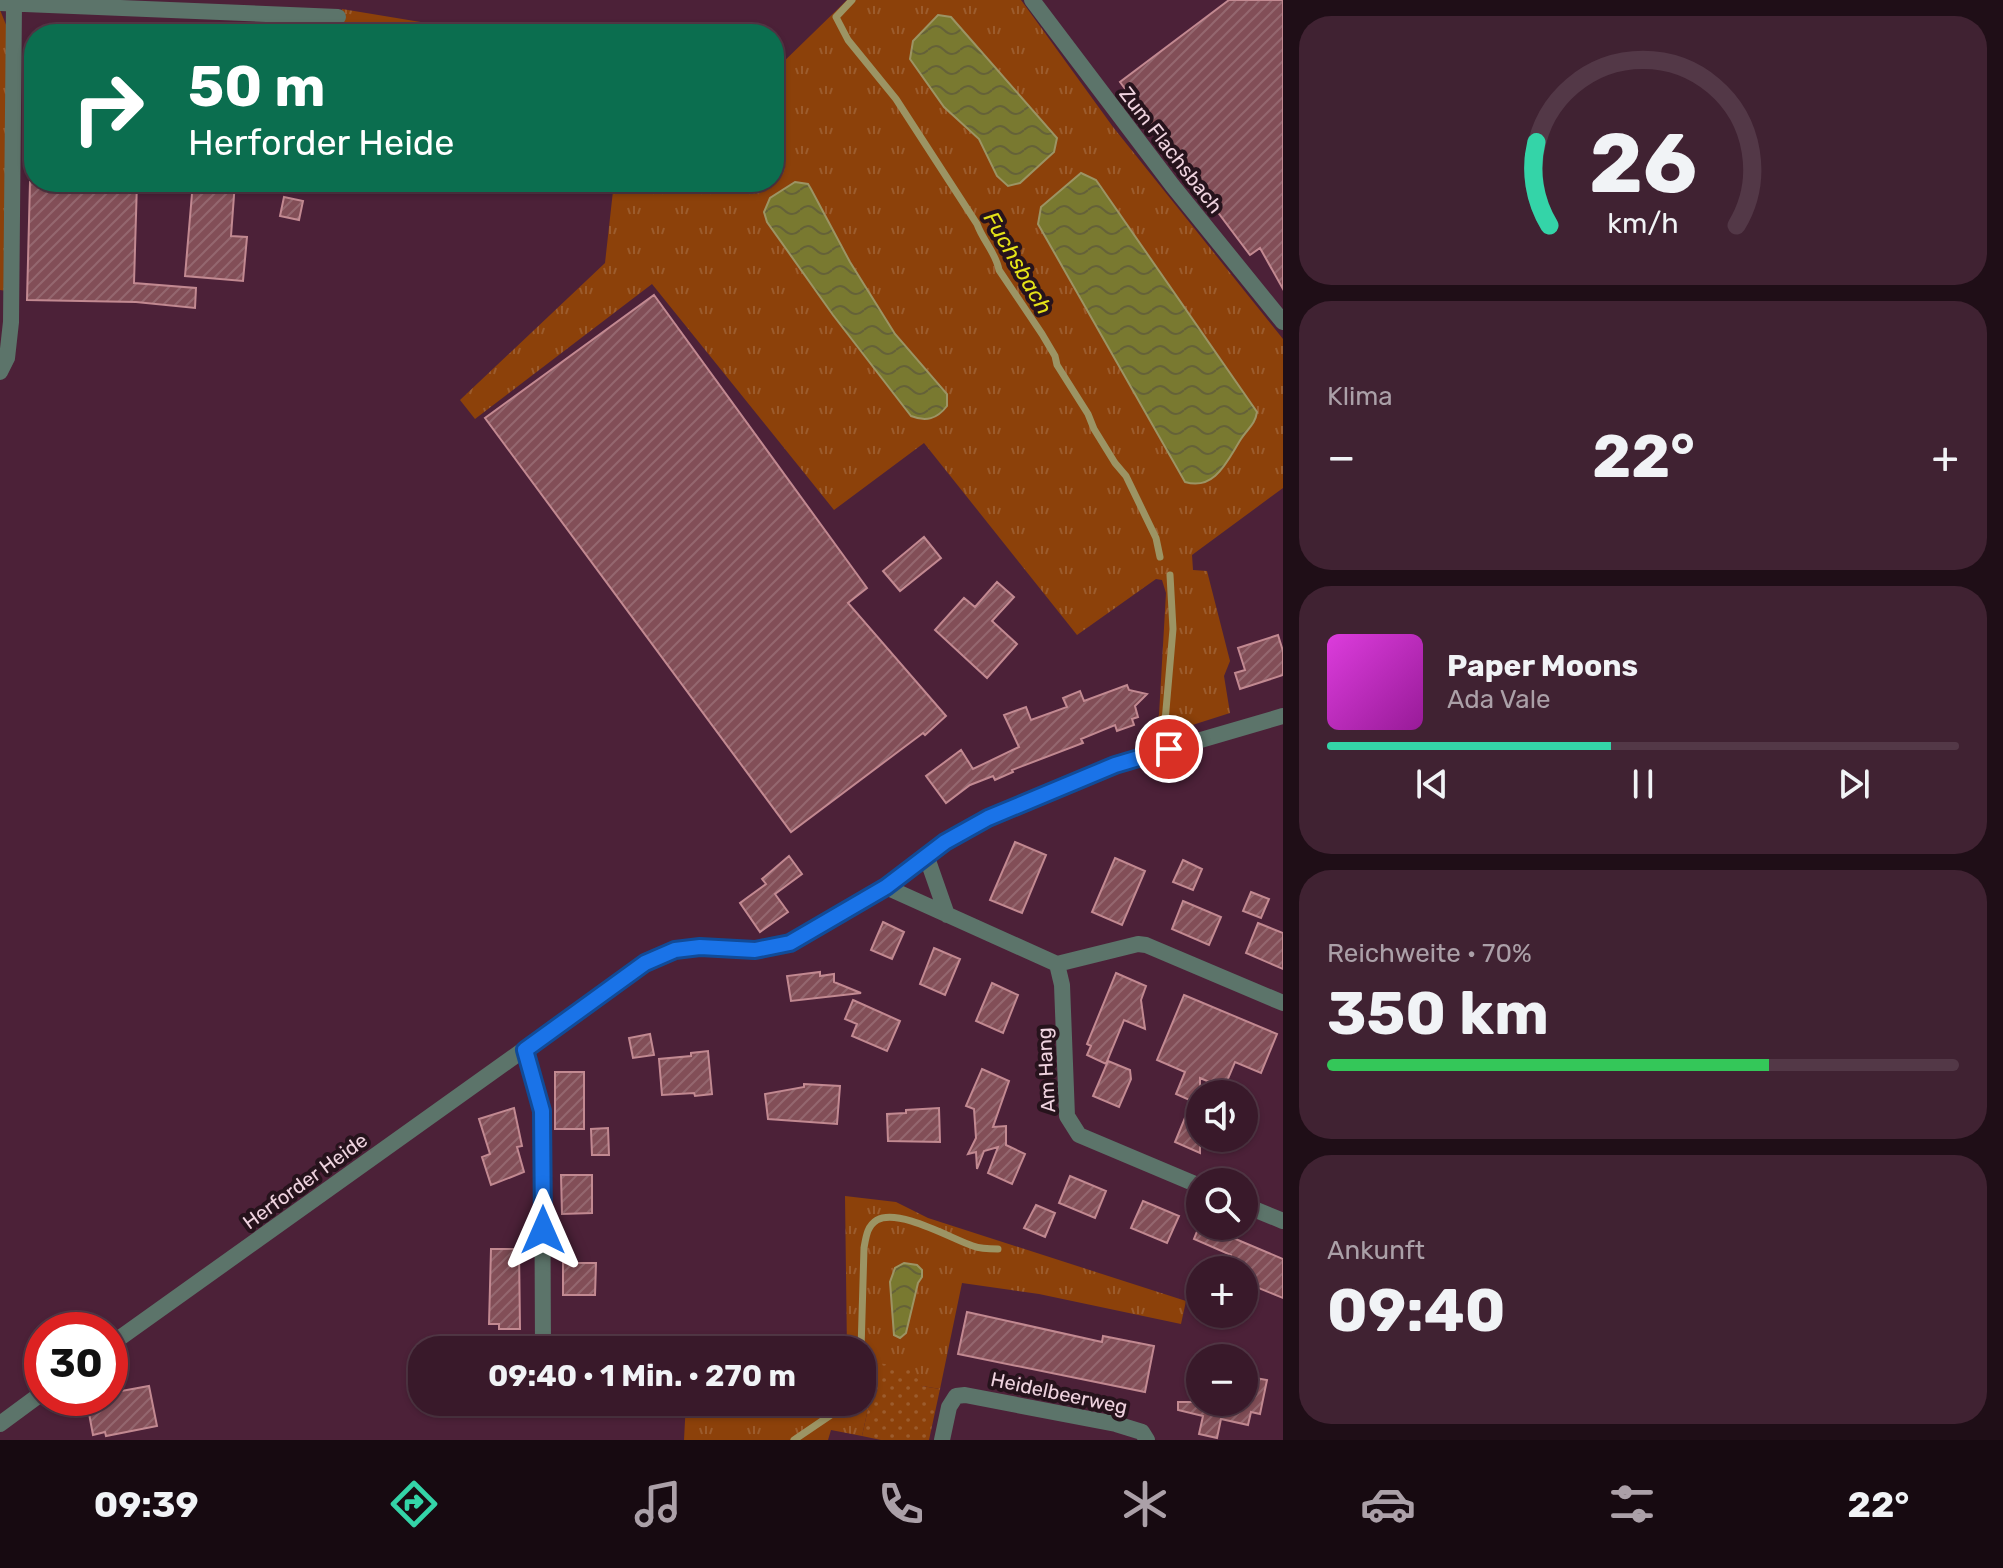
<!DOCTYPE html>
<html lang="de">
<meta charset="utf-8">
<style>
body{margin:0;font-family:Rubik,sans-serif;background:#402232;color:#f1f3f6;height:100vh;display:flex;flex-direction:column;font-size:30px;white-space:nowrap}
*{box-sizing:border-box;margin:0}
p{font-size:26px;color:#aba0a8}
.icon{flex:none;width:44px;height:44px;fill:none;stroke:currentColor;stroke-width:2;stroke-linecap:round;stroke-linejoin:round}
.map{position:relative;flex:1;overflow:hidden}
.panel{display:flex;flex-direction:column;gap:16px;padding:16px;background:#1f0e17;width:720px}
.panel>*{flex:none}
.banner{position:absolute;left:24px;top:24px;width:760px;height:168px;border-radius:32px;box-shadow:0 2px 6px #0004,0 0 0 2px #533847;background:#0b6e4f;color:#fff;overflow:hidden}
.tools{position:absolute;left:1186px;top:1080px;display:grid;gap:16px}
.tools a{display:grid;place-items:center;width:72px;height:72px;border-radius:50%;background:#39192a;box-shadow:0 2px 6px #0004,0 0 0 2px #533847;font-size:40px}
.speed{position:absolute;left:24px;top:1312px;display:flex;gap:16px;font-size:40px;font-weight:700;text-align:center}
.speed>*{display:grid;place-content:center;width:104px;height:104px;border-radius:50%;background:#39192a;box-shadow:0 2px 6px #0004,0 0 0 2px #533847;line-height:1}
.speed .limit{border:12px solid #d22;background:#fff;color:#111}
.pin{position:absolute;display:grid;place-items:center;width:68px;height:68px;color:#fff;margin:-34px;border:4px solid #fff;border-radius:50%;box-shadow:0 2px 8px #0007}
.me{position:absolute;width:88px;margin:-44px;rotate:0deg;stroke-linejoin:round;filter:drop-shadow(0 0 6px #0008)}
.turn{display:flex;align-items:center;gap:28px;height:168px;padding:0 32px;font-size:36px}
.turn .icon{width:104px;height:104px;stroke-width:2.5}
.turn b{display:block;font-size:56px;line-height:68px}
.big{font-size:60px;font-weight:700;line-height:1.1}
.panel .tile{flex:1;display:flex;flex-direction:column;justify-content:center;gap:12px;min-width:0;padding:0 28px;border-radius:32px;background:#402232}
.panel .dial{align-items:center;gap:0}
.dial svg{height:208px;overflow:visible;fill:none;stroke:#533847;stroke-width:7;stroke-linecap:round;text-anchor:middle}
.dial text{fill:#f1f3f6;stroke:none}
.song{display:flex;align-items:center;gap:24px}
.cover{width:96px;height:96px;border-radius:12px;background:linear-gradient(135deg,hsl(300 70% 55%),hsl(300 70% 35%))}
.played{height:8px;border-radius:4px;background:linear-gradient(90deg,#34d4a8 45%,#533847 45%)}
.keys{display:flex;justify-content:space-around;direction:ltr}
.heat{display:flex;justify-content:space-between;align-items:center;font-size:44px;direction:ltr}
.charge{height:12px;border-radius:6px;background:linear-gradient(90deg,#34c759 70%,#533847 0)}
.trip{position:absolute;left:408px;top:1336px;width:468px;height:80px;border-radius:32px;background:#39192a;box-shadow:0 2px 6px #0004,0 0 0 2px #533847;font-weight:700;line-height:80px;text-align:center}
.menu{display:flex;height:128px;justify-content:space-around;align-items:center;background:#170a11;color:#aba0a8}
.menu .icon{width:56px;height:56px}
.menu .selected{color:#34d4a8}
.menu b{font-size:36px;color:#f1f3f6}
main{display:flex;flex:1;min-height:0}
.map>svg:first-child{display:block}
.grass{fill:url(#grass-tufts)}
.park{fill:url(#park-dots)}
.water{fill:url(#water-waves);stroke:#9c9464;stroke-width:2}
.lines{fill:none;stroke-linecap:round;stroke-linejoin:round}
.stream{stroke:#9c9464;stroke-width:7}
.building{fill:url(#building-hatch);stroke:#c28991;stroke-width:2}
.street{stroke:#5c746a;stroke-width:16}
.route-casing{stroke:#114b97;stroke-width:20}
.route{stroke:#1a73e8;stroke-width:14}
.labels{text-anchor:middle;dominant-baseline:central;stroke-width:8;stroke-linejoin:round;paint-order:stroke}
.street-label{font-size:20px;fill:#efd3df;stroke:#26131c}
.water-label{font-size:22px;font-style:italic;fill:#e5e318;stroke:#26131c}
</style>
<main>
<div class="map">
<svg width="1283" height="1440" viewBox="0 0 1283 1440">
<defs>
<pattern id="grass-tufts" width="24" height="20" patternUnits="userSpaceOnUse" patternTransform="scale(2)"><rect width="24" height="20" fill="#8c410a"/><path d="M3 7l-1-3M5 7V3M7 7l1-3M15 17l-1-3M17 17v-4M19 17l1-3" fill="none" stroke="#9c5c2d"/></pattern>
<pattern id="park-dots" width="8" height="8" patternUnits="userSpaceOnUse" patternTransform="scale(2)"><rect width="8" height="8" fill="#8c410a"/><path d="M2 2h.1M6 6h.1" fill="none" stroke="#9c5c2d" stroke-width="1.8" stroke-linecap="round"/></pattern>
<pattern id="water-waves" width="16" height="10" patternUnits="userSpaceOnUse" patternTransform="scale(2)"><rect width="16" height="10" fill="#797930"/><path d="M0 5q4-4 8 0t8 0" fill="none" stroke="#656238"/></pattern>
<pattern id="building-hatch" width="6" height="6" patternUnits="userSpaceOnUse" patternTransform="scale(2)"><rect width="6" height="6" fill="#824e57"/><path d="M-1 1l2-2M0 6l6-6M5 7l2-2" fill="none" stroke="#94676f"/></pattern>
</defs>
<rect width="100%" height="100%" fill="#4c2138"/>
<path class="grass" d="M847,0H1021L1113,127L1283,339V488L1192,555L1193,570L1207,571L1230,661L1224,676L1230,713L1136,743L1152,733L1159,715L1166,593L1162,580L1156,579L1077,635L924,443L834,510L652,284L475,419L460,400L605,263L614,182H774V71Z
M342,9L493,34H341Z
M0,10L11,37L7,291L0,290Z
M845,1196L896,1202L928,1218L1186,1301L1181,1324L1039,1294L962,1283L940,1389L922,1386L878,1363L862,1436L831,1430L828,1440H684L686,1402H862V1350H847Z"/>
<path class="park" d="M878,1363L911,1368L922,1386L940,1389L929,1440H881L862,1436Z"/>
<path class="water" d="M938,15L951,17L1057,138L1054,152L1020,183L1008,186L997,176L979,139L944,107L910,59L913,41Z
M1081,173L1096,180L1257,412C1255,425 1248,428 1241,439C1227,461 1215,491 1185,482L1038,224L1041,207Z
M795,182L808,184L811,189L850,262L895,334L947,394V406C937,419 926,422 911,416L833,315L767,222L764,212L770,198Z
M904,1263L917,1265L922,1270V1277L918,1283L906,1333L900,1338L894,1335L890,1282L895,1268Z"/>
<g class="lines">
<path class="stream" d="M852,0L836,17L848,40L896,99L977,224C983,241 996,253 999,270L1042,334L1055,356L1057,365L1088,414L1094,429L1115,463L1126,476L1156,538L1160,557
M1164,733L1173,629L1170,575
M861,1350L864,1248C866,1237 867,1226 877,1220C899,1208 952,1239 973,1246C981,1249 990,1249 998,1249
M794,1440L850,1402"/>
</g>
<path class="building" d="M1229,0H1283V289L1260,248L1250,255L1120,82Z
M30,182H137L134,283L196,288L195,308L136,302L27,300Z
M193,182H235L231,236L247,237L243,281L185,276Z
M284,197L303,201L299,220L280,216Z
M654,295L867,588L848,603L946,716L925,735L923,733L791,832L485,418Z
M924,537L941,558L900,591L883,571Z
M997,582L1014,597L992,621L1017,644L987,678L935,630L964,598L975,607Z
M1278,635L1283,651V675L1240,689L1235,673L1245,670L1238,648Z
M1127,685L1129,690L1147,694L1135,706L1138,717L1132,719L1134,725L1117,731L1115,725L1081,739L1083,743L1012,770L1013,772L995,780L993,776L970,785L946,803L926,776L961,750L973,769L1019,747L1004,715L1026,707L1031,720L1067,707L1063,698L1080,691L1084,701Z
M1015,842L1046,855L1022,913L990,900Z
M789,856L802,874L775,894L788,912L760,932L740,903L766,884L762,879Z
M1115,858L1145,871L1122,925L1092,912Z
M1183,860L1202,869L1193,890L1173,882Z
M1251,892L1269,899L1261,918L1243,911Z
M1183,901L1221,917L1209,945L1172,929Z
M883,922L904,932L892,959L871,950Z
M1258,923L1283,933V969L1246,953Z
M934,948L960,959L945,995L920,984Z
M820,972V976L834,974V982L861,993L791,1001L787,976Z
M1116,973L1146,986L1141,1000L1145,1029L1124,1020L1106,1064L1087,1055L1091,1046L1087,1044Z
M992,983L1018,995L1003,1033L976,1021Z
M1184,995L1277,1034L1261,1073L1235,1062L1224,1088L1200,1078V1153L1175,1142L1192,1101L1176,1094L1185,1072L1157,1060Z
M853,1000L900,1021L887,1051L852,1036L857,1024L845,1019Z
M650,1034L654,1055L633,1058L629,1038Z
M708,1051L712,1094L695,1096L694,1093L662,1095L659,1059L691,1056V1053Z
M1108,1061L1130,1070L1131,1079L1119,1107L1093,1096Z
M982,1069L1009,1081L993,1127L1006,1126V1145L1025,1154L1012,1184L988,1173L998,1147L984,1151L977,1169L976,1152L968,1154L976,1138L974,1109L966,1106Z
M555,1072H584V1129H555Z
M804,1084L840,1086L837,1124L768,1119L765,1094L804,1087Z
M514,1108L522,1146L517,1147L524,1172L491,1185L482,1157L490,1154L479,1119Z
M939,1108L940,1142L888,1141L887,1114L906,1113V1110Z
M608,1128L609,1155H592L591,1129Z
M561,1175H592V1213L562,1214Z
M1070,1176L1106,1191L1095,1218L1059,1203Z
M1143,1201L1179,1216L1167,1243L1131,1228Z
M1036,1205L1055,1213L1045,1237L1024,1228Z
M1200,1224L1283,1259V1298L1244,1282V1270H1225L1231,1255L1194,1239Z
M491,1249H519L520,1329H499V1324H489Z
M563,1263H596L595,1295H563Z
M967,1312L1102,1342L1103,1336L1154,1346L1145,1392L958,1354Z
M1244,1376L1267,1380L1260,1414L1251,1412L1248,1425L1221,1419L1217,1438L1199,1434L1203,1416L1178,1410V1402H1244Z
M149,1386L157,1426L106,1436L105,1432L93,1435L88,1408L109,1404L110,1393Z"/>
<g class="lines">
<path class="street" d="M1032,0L1172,185L1283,322
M0,3L338,17
M0,372L7,358L11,322L14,4
M926,855L947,915
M886,887L1057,964L1138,944L1146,945L1283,1003
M1057,964L1062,985L1067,1116L1079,1135L1200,1186
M525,1050L542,1111L543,1350
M1244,1205L1283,1221
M110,1345L645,963L675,950L700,947L755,950L790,943L886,887L945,842L988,818L1115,765L1283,716
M0,1424L42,1393
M942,1440L949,1407L956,1396L965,1395L1116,1424L1142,1432L1147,1440"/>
</g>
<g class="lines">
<g class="route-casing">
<path id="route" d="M543,1230L542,1111L525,1050L645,963L675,950L700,947L755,950L790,943L886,887L945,842L988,818L1115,765L1169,749"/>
</g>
<use href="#route" class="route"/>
</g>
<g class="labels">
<g class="street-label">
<text transform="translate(1171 150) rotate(52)">Zum Flachsbach</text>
<text transform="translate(1046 1070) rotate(-93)">Am Hang</text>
<text transform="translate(305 1181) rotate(-36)">Herforder Heide</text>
<text transform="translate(1059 1393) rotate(12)">Heidelbeerweg</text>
</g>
<g class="water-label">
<text transform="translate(1018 263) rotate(60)">Fuchsbach</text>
</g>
</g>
</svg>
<div class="tools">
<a><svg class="icon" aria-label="sound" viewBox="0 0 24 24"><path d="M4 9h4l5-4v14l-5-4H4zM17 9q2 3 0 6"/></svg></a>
<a><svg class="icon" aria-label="search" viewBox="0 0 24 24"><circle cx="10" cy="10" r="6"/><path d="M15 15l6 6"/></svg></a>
<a>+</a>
<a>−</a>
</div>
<div class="speed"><div class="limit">30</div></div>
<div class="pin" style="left:1169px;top:749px;background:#d93025"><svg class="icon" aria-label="arrive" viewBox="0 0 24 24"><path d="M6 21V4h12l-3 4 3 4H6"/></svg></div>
<svg class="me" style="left:543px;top:1230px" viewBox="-20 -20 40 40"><path d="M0-17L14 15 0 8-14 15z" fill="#1a73e8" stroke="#fff" stroke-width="4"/></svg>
<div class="trip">09:40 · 1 Min. · 270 m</div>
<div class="banner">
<div class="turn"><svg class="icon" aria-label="right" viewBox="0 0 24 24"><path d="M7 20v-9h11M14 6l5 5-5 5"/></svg><div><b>50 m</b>Herforder Heide</div></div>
</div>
</div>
<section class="panel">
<div class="tile dial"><svg viewBox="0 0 100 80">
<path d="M14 69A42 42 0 1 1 86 69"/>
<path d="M14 69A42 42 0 0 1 9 37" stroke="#34d4a8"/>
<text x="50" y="56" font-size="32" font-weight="700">26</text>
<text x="50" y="72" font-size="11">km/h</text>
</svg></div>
<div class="tile"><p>Klima</p>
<div class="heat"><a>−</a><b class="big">22°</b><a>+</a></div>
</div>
<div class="tile">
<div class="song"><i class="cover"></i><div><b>Paper Moons</b><p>Ada Vale</p></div></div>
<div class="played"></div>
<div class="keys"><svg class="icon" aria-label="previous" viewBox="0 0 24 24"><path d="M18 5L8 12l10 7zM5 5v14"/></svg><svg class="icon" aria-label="pause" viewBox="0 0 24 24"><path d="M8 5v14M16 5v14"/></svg><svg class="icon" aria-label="next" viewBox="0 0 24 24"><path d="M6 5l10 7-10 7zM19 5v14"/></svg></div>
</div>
<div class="tile"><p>Reichweite · 70%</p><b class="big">350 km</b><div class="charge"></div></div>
<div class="tile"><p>Ankunft</p><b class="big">09:40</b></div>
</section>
</main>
<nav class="menu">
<b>09:39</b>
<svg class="icon selected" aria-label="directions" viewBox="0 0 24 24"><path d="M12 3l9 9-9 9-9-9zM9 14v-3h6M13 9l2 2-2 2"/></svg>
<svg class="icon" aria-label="music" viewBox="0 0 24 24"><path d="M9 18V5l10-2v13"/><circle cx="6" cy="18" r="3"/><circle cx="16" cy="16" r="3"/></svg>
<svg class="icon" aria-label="phone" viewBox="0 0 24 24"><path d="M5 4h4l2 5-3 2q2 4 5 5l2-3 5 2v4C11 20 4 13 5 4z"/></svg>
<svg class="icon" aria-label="climate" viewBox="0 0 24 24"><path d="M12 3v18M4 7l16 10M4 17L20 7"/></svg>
<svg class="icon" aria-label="car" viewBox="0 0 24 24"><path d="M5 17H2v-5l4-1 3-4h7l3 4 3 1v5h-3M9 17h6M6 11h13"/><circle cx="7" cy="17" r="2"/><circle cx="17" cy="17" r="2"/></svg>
<svg class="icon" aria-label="filters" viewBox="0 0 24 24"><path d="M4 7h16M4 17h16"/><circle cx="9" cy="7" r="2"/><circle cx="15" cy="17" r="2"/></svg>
<b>22°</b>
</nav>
